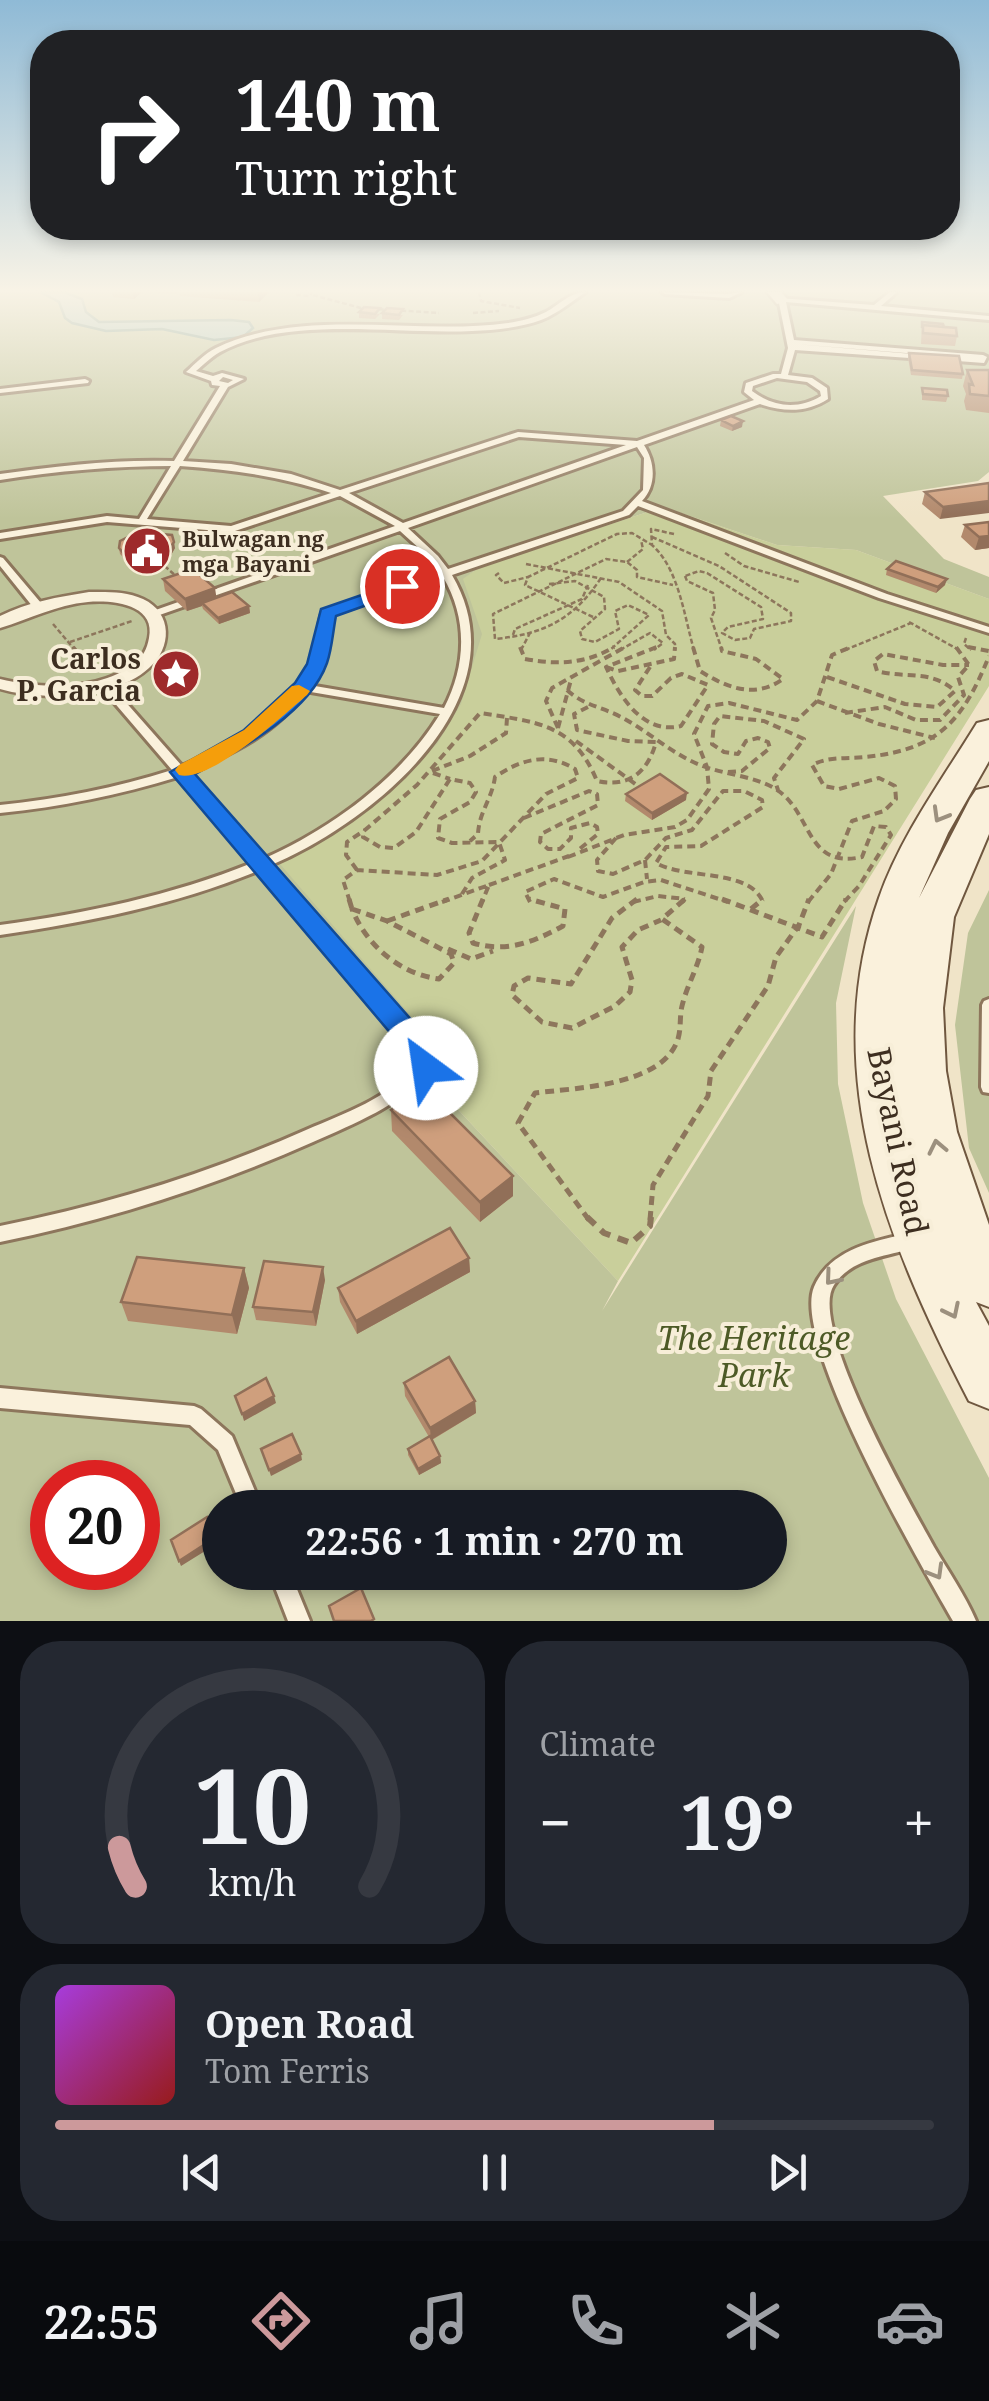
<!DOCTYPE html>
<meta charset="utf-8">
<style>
body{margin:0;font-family:"Noto Serif",serif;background:#242831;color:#f1f3f6;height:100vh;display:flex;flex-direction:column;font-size:38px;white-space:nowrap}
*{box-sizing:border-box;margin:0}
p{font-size:32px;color:#9ea1a6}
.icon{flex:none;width:55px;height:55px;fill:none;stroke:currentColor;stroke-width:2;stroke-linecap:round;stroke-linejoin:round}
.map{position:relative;height:1621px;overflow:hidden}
.side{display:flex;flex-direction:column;gap:20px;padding:20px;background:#0d0f14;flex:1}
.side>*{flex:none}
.banner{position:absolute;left:30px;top:30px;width:930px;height:210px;border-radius:40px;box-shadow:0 5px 15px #0003;background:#202124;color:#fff;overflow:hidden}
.speed{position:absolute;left:30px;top:1460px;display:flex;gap:20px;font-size:50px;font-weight:700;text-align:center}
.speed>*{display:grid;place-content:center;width:130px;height:130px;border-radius:50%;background:#171b24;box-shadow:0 5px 15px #0003;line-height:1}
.speed .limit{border:15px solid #d22;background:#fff;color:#111}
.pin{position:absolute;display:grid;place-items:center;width:85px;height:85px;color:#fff;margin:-42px;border:5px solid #fff;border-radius:50%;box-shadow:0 2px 10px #0007}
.me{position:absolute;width:110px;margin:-55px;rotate:329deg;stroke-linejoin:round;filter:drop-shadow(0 0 8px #0008)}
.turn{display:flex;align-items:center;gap:35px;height:210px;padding:0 40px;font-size:45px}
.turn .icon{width:130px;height:130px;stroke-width:2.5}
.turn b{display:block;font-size:70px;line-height:85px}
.big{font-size:75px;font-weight:700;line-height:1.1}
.side .card{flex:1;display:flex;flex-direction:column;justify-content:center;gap:15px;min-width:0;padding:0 35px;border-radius:40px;background:#242831}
.side .dial{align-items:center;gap:0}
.dial svg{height:260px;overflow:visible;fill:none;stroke:#363941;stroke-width:7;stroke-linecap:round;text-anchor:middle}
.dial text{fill:#f1f3f6;stroke:none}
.song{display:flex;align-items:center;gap:30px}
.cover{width:120px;height:120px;border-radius:15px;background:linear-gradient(135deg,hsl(280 70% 55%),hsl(0 70% 35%))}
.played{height:10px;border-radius:5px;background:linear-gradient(90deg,#cc999b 75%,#363941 75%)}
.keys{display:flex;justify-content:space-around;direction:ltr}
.heat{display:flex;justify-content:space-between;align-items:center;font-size:55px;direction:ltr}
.side .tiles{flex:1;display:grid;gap:20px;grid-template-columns:1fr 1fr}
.card:last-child{grid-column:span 2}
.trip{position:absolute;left:202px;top:1490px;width:585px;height:100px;border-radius:50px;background:#171b24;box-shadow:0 5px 15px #0003;font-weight:700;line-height:100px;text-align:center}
.tabs{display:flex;height:160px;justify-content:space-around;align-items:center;background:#090b0e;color:#9ea1a6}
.tabs .icon{width:70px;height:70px}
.tabs .active{color:#cc999b}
.tabs b{font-size:45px;color:#f1f3f6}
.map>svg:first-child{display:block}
.green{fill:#c9cf9b}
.cemetery{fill:#bfc49a;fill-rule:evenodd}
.water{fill:#a9c4bc;stroke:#6f938a;stroke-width:2.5}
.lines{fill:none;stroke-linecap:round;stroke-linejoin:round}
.service-casing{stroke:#8d765c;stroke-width:6}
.pedestrian-casing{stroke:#8d765c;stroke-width:5}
.minor-casing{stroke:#8d765c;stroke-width:5}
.secondary-casing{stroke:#6f573f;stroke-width:4}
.path-far3{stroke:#8d765c;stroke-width:2.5;stroke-dasharray:5 2.5;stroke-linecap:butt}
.path-far2{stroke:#8d765c;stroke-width:4;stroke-dasharray:8 5;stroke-linecap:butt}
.path-far1{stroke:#8d765c;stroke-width:5;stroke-dasharray:9 6;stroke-linecap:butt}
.path{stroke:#8d765c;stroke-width:6;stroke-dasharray:11 8;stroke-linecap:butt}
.service{fill:#faf1dc;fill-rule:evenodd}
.pedestrian{fill:#faf1dc;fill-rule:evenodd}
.minor{fill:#faf1dc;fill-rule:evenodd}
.secondary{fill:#faf1dc;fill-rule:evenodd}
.wall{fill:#b2896c}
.shaded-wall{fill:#916f58}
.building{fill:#cf9f7d;stroke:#916f58;stroke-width:2.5}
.oneway{stroke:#9c907e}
.route{fill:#1a73e8;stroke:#114b97;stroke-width:2.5}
.slow{fill:#f59e0b}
.labels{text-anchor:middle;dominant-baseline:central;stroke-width:8;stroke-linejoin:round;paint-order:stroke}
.far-poi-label{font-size:22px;font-weight:bold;fill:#3d2e20;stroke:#f7eed8;text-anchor:start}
.poi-label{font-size:28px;font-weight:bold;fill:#3d2e20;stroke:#f7eed8;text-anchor:end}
.near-street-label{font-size:32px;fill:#3d2e20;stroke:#f7eed8}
.near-park-label{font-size:32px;font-style:italic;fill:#4d5a26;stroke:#f7eed8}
</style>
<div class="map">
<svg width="989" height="1621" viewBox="0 0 989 1621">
<rect width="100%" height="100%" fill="#f0e4c8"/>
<path class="green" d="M663,507L777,545L856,550L989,599V686L618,1281L436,1086L279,864L378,799L462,579L480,567Z"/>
<path class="cemetery" d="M0,292H989V472L978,481L883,496L944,559L989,577V599L856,550L777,545L663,507L480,567L463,579L482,634L461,704L437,744L378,799L280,864L450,1061L436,1086L618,1281L602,1311L856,906L836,1003L838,1084L863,1203L896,1299L989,1478V1621H0ZM52,1482H138V1568H52ZM220,1508H770V1572H220Z
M989,890V1193L969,1148L955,1025L968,933Z"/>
<path class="water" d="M40,292H64L82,299L86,312L99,322L231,320L249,322L253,328L243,337L214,340L162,329L106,331L72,323L65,318L59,302Z"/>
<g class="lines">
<g class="service-casing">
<path id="service" d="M586,292C572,301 557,314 541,320C519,328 495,330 472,331C396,335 288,315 220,352C211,357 203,365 196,371L213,376L222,373L244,379L228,387L183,461L231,464L291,474L340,490L518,432L637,441L754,400L744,392L746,383L773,374H781L788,348L778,298L874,305L890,292H897L881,306L989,316V320L786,302L794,340L983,355L987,357L984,363L944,360L940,358L943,356L795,344L924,355L928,357L924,359L795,350L788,375L812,378L827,388L828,399C806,413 784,412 760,404L644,445C655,462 657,485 642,501L887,594L989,627V633L879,598L638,506L629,515L452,575C525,699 372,823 269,866L425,1045L434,1068L431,1072C398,1106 356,1123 313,1142C212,1187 108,1220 0,1242V1226C106,1205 207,1174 306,1130C346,1113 387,1098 418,1066L413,1052L258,871C175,905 89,922 0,935V925C87,913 170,896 252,863L178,777C119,795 61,807 0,813V805C59,799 115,788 172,770L100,686L98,684L100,682H108L182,766C233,744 285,717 311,665C319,648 316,628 323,611L440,572L432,560L400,531L151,618L147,617V613L395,526L340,496L232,532L107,522L0,539V533L107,516L139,519L171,466C114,466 57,471 0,480V474C58,466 116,459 174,461L220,386L212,385L211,381L186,372C195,364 205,353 216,348C304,306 415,336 508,323C521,321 534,318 546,312C559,305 570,292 586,292ZM223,377L233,380L228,383L219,381ZM777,378L807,382L820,391L821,396C798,410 773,407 752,391L753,386ZM519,437L626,445L403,523L349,493ZM637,447L644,458L643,490L623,511L448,569L438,556L408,528ZM180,466C234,470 279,476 331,493L231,526L147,519ZM443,577C468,619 466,666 444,708L309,685L324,659L331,615ZM305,691L440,714C401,778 331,829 263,859L188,773C231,754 279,732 305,691Z
M662,292L728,294L742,292L729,298L665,294Z
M85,379L89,381L88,383L0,393V389Z
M0,557L3,558L41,603V607H33L0,566Z
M989,999V1093L983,1092L981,1087L982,1005L984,1001Z
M910,1233L916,1235L919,1241L916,1247C887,1257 853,1257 834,1285C807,1325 911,1505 934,1547C948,1571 965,1595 976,1621H953C921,1565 791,1342 814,1287C830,1249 874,1241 910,1233Z
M0,1388L194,1406L201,1409L232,1436L262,1508H242L218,1450L190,1425L0,1408Z
M269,1572H290L310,1621H288Z"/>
</g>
<g class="pedestrian-casing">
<path id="pedestrian" d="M89,592C106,592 126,591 143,599C173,613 172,648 149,668C116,699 41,701 0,689V679C41,689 98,691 134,664C143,657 147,649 149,638C156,604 112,600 88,602C56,605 30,619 0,628V616C28,602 58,597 89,592Z"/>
</g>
<g class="minor-casing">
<path id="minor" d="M767,292H781L789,301L777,304Z"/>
</g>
<g class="secondary-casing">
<path id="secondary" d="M989,720V761L948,833L919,898L970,799L976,790L989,787V834L954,917L943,1008L946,1071L957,1132L989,1225V1307L976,1302L989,1326V1409L969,1401C888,1245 817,1073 879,898C900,838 939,784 972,731L977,723Z"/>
</g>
<path class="path-far3" d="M479,292L481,301L520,308
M296,295L310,296L312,292
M313,295L361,308L439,313
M473,313L499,311
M674,534L651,529L652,545C679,569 684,616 694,650
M652,537L719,566L791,613V621L754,629L750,638L735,640L722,633L728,627L763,619L761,607L707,573L699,571L685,576
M725,553L744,566L799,582
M159,561L177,577
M627,562L643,549L641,540
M526,564L619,582L662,611L666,635L675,644V650
M499,573L496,575L504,583L528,577
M685,576L687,581L713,593L715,610L711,618L722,650
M601,578C573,620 544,634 495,639L493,614L606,559L627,562L637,570V577L673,585
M549,584L575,581L604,597L605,609L580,631L582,639L595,642L619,629L615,611L628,605L649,615L610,650
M593,617L525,585L528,577L617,534L632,533L652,545
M909,622L959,650
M53,624L75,650
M513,635L515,629L582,599L588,585
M966,638L964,644L971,650
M70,642L132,621
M521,650L530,633
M620,650L650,633L663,643L654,650
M845,650L911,623"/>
<path class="path-far2" d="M73,647L92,670
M520,647L525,659C557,665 586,664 614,647
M693,647L700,671C727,688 755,699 783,679L756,659L722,651L721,647
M968,647L989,651
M606,667L618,671L674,659L675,647
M650,667L635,690L642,696H652L671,678L682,674L708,685L681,726C643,735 620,697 606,667L657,647
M827,677L905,704L937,707L955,691C931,669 906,679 877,671L874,661L883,654L943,665H969
M567,690C583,705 602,707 621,717C648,731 672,754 700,765C724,775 759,776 780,792C812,816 807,869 862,857L874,826L886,827L891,835L859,886L844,902
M817,701L879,724L935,738
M845,713L885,707L916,720H940L964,695L958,677L969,665L956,647
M558,728L546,701L552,688L625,647
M558,728L572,676
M576,741L641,788
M432,771L470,756L506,733L507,718
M728,772L742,771L770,748L768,742L758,738L746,741L738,754L724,752L712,744L714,724L720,716L764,721L804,739L774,778L778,790
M433,773L450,779
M524,818L589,791L597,794L598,805L541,834L540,842L548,849H560L571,838V828L590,823L597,827L598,834L577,851
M616,838L597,860L598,871L613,874L645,860L666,838L692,830L723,791H744L762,800L763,807L701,846L666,847L656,863C686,880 749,868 763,902
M568,857L624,835L675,827L687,820L709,789L707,767L694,734L708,706L729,703L797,720L817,701L832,655L851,647
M645,860L647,879
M357,870L346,855L347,842L365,830
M489,885L569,856
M462,894L472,878L505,860L499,842L452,843L438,838L440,819L470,802L476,792L470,783L450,779L416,832L394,848L380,847L363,837L365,830L417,785L480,713C536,722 573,723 597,781C629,788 648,772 656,742L628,741L577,730L574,714L588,707
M350,902L343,880L357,870L437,875L482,861L546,794L578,778L575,769C547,752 521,759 495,777C492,799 479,812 478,834L470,841
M442,902L489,885L482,902
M530,902L525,892L554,879L603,897L644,882L661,880L728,902
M633,902L658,896L685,899
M682,902L685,899
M808,902L831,874L852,821L884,811L896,799L895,786L879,778L839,789L824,786L812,765C830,756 847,759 865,757C938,750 963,721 989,656"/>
<path class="path-far1" d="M349,899L352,909
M483,899L469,933L473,943C506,953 534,942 563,926L565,909L529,899
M637,899L612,918L571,984L528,978L514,986L512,995L542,1022L572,1028L615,1006L630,992L632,980L622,947L638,930L661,920
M722,899L822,937L846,899
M352,909L387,921L451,954L454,963L439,979C400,974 366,945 352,909Z
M751,909L763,899
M387,921L449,899
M448,949L471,959L493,951
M589,1220L518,1123L535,1093C575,1088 657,1086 676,1044C682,1032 679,1018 682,1006C687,985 698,968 702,947L662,919L685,899
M650,1220L653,1185L708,1096L711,1071L768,986L776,957L799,925L809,899"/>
<path class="path" d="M587,1217L604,1233L631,1243L650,1226L651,1217"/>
<use href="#service" class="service"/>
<use href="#pedestrian" class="pedestrian"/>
<use href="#minor" class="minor"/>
<use href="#secondary" class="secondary"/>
</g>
<path class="wall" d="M112,292H179L176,294L142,292L134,299L113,297Z
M179,292H269L259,302L180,296Z
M359,312L380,314L375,319L359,318Z
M382,313L403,315L399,320L382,319Z
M922,322L944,327L957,336L955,346L921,344Z
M909,353L963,374L962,379L911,375L908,358Z
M967,370H989V413L966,410L964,401L966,394L963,386Z
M922,388L948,396L946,402L922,400Z
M721,420L742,427L732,431L720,426Z
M989,483L940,519L922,504L925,492Z
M989,522V548L975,550L961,537L965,525Z
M119,548H175L171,555L139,564L126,560L120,554Z
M887,569L945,585L936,593L886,575Z
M163,579L249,606L250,613L219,624L203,609L202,606L187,611L165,591Z
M626,794L686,800L652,820L625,801Z
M391,1110L513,1196L480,1222L392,1131Z
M469,1258L470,1272L357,1334L340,1302L338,1288Z
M244,1268L249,1288L237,1334L128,1321L121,1302Z
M325,1280L316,1326L256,1320L253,1307Z
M404,1383L475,1401L476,1413L432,1440L440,1456L441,1463L419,1475L408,1455V1449L429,1437L405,1396Z"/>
<path class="shaded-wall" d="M133,292H142L134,299Z
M258,292H269L259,302Z
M743,421L742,427L732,431L733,426Z
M989,501V513L940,519L943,507Z
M989,536V548L975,550L979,537Z
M174,542L175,548L171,555L139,564L137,557Z
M947,579L945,585L936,593L938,587Z
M215,588L217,601L202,603V606L187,611L185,599Z
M249,606L250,613L219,624L218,618Z
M687,793L686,800L652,820V813Z
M513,1176V1196L480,1222V1202Z
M469,1258L470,1272L357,1334L356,1321Z
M323,1267L325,1280L316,1326L313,1312Z
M244,1268L249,1288L237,1334L232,1315Z
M274,1396L276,1403L244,1421L242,1414Z
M475,1401L476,1413L431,1440L430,1428Z
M301,1454L302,1460L271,1476L269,1470Z
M440,1456L441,1463L419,1475L418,1469Z
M216,1537L218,1543L181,1566L179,1561Z"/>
<path class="building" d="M364,307L380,308L375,314L359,312Z
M387,308L403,309L399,315L382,313Z
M922,322L943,324L944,327L923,325L922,328Z
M923,325L956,328L957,336L923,333Z
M909,353L959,356L963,374L912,370Z
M967,370H989V396L970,394L969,384L973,385Z
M922,388L947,390L948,396L923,394Z
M731,416L743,421L733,426L721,420Z
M989,483V501L943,507L925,492Z
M989,522V536L979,537L965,525Z
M138,532L172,535L174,542L170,548L137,557L124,554L119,548L120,541Z
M896,561L947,579L938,587L887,569Z
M193,569L215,588L185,599L163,579Z
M232,592L249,606L218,618L202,603Z
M660,774L687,793L652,813L626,794Z
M424,1087L513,1176L480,1202L391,1110Z
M450,1228L469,1258L356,1321L338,1288Z
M137,1257L244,1268L232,1315L121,1302Z
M264,1261L323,1267L313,1312L253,1307Z
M449,1357L475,1401L430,1428L404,1383Z
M266,1378L274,1396L242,1414L235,1396Z
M292,1434L301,1454L269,1470L261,1449Z
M430,1436L440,1456L418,1469L408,1449Z
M207,1517L216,1537L179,1561L171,1540Z
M361,1588L374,1619L371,1621H334L329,1606Z"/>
<defs><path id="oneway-chevron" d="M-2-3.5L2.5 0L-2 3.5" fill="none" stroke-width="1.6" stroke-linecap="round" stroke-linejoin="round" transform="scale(2.5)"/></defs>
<g class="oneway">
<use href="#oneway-chevron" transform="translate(940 815) rotate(120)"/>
<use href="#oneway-chevron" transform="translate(937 1147) rotate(-102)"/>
<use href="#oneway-chevron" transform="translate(832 1278) rotate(130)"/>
<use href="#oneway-chevron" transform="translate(952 1311) rotate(64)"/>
<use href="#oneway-chevron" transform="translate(936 1572) rotate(60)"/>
</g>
<linearGradient id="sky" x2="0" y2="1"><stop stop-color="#8fbad6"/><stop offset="0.56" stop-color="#f8f3e6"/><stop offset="1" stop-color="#f8f3e6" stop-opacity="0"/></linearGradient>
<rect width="989" height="519" fill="url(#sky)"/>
<path class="route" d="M402,581L409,582V590L336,616C333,631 332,649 327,663C309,714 239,750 195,774L430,1041L440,1068L436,1076L426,1080L416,1076L408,1054L170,772L244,730L295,683L307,664L321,609Z"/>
<path class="slow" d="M299,685L310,691L307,695C283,716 210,783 179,775L175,770L179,765L244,730L292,686Z"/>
<defs>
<g id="civic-disc" transform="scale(2.5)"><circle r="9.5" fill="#9e2a2b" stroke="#f7eed8"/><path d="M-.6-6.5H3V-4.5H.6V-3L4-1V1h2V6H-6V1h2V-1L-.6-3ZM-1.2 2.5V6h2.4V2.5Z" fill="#fff"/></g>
<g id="sight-disc" transform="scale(2.5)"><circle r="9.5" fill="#9e2a2b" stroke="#f7eed8"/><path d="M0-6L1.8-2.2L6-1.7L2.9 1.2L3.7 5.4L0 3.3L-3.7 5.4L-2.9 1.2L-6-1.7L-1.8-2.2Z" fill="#fff"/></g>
</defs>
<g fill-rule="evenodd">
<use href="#civic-disc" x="147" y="551"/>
<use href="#sight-disc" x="176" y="674"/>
</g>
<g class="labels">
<g class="far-poi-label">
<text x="182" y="538">Bulwagan ng<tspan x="182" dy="25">mga Bayani</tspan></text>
</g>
<g class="poi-label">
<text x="141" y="658">Carlos<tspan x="141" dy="32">P. Garcia</tspan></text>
</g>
<g class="near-street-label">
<text transform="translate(899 1141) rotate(78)">Bayani Road</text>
</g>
<g class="near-park-label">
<text x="754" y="1337">The Heritage<tspan x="754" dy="37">Park</tspan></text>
</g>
</g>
</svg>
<div class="speed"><div class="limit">20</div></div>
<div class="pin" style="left:402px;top:586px;background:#d93025"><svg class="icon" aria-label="arrive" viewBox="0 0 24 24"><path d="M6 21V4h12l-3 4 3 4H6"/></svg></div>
<svg class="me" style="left:426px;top:1068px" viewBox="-20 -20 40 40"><circle r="19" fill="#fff"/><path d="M0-13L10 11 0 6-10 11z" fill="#1a73e8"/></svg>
<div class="trip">22:56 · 1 min · 270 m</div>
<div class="banner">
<div class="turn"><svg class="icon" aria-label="right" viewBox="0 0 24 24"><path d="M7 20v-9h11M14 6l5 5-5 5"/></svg><div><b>140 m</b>Turn right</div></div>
</div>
</div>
<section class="side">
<div class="tiles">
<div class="card dial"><svg viewBox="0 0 100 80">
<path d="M14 69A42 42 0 1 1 86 69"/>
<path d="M14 69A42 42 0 0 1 9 57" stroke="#cc999b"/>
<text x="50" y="56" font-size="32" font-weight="700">10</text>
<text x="50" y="72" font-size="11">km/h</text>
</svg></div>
<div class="card"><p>Climate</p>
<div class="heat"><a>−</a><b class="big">19°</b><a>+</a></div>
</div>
<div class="card">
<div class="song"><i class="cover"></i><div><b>Open Road</b><p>Tom Ferris</p></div></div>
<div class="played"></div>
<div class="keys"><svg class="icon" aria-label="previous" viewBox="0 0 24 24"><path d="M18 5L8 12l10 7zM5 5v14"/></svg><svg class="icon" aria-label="pause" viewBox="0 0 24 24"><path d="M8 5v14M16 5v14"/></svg><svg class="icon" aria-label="next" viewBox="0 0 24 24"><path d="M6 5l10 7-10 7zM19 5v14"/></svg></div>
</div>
</div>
</section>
<nav class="tabs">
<b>22:55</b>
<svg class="icon active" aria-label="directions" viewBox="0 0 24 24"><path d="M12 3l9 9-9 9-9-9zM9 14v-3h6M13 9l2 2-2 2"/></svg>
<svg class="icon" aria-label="music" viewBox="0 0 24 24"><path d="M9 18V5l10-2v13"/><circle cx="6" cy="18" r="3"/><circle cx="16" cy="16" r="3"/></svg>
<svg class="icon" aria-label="phone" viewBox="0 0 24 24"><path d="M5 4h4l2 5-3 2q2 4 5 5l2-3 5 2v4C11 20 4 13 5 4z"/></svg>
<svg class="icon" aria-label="climate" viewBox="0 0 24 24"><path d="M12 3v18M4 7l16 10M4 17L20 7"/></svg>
<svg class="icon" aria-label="car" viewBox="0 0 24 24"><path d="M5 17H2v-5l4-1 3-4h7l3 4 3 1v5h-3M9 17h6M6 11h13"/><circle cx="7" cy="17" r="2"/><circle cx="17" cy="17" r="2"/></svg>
</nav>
